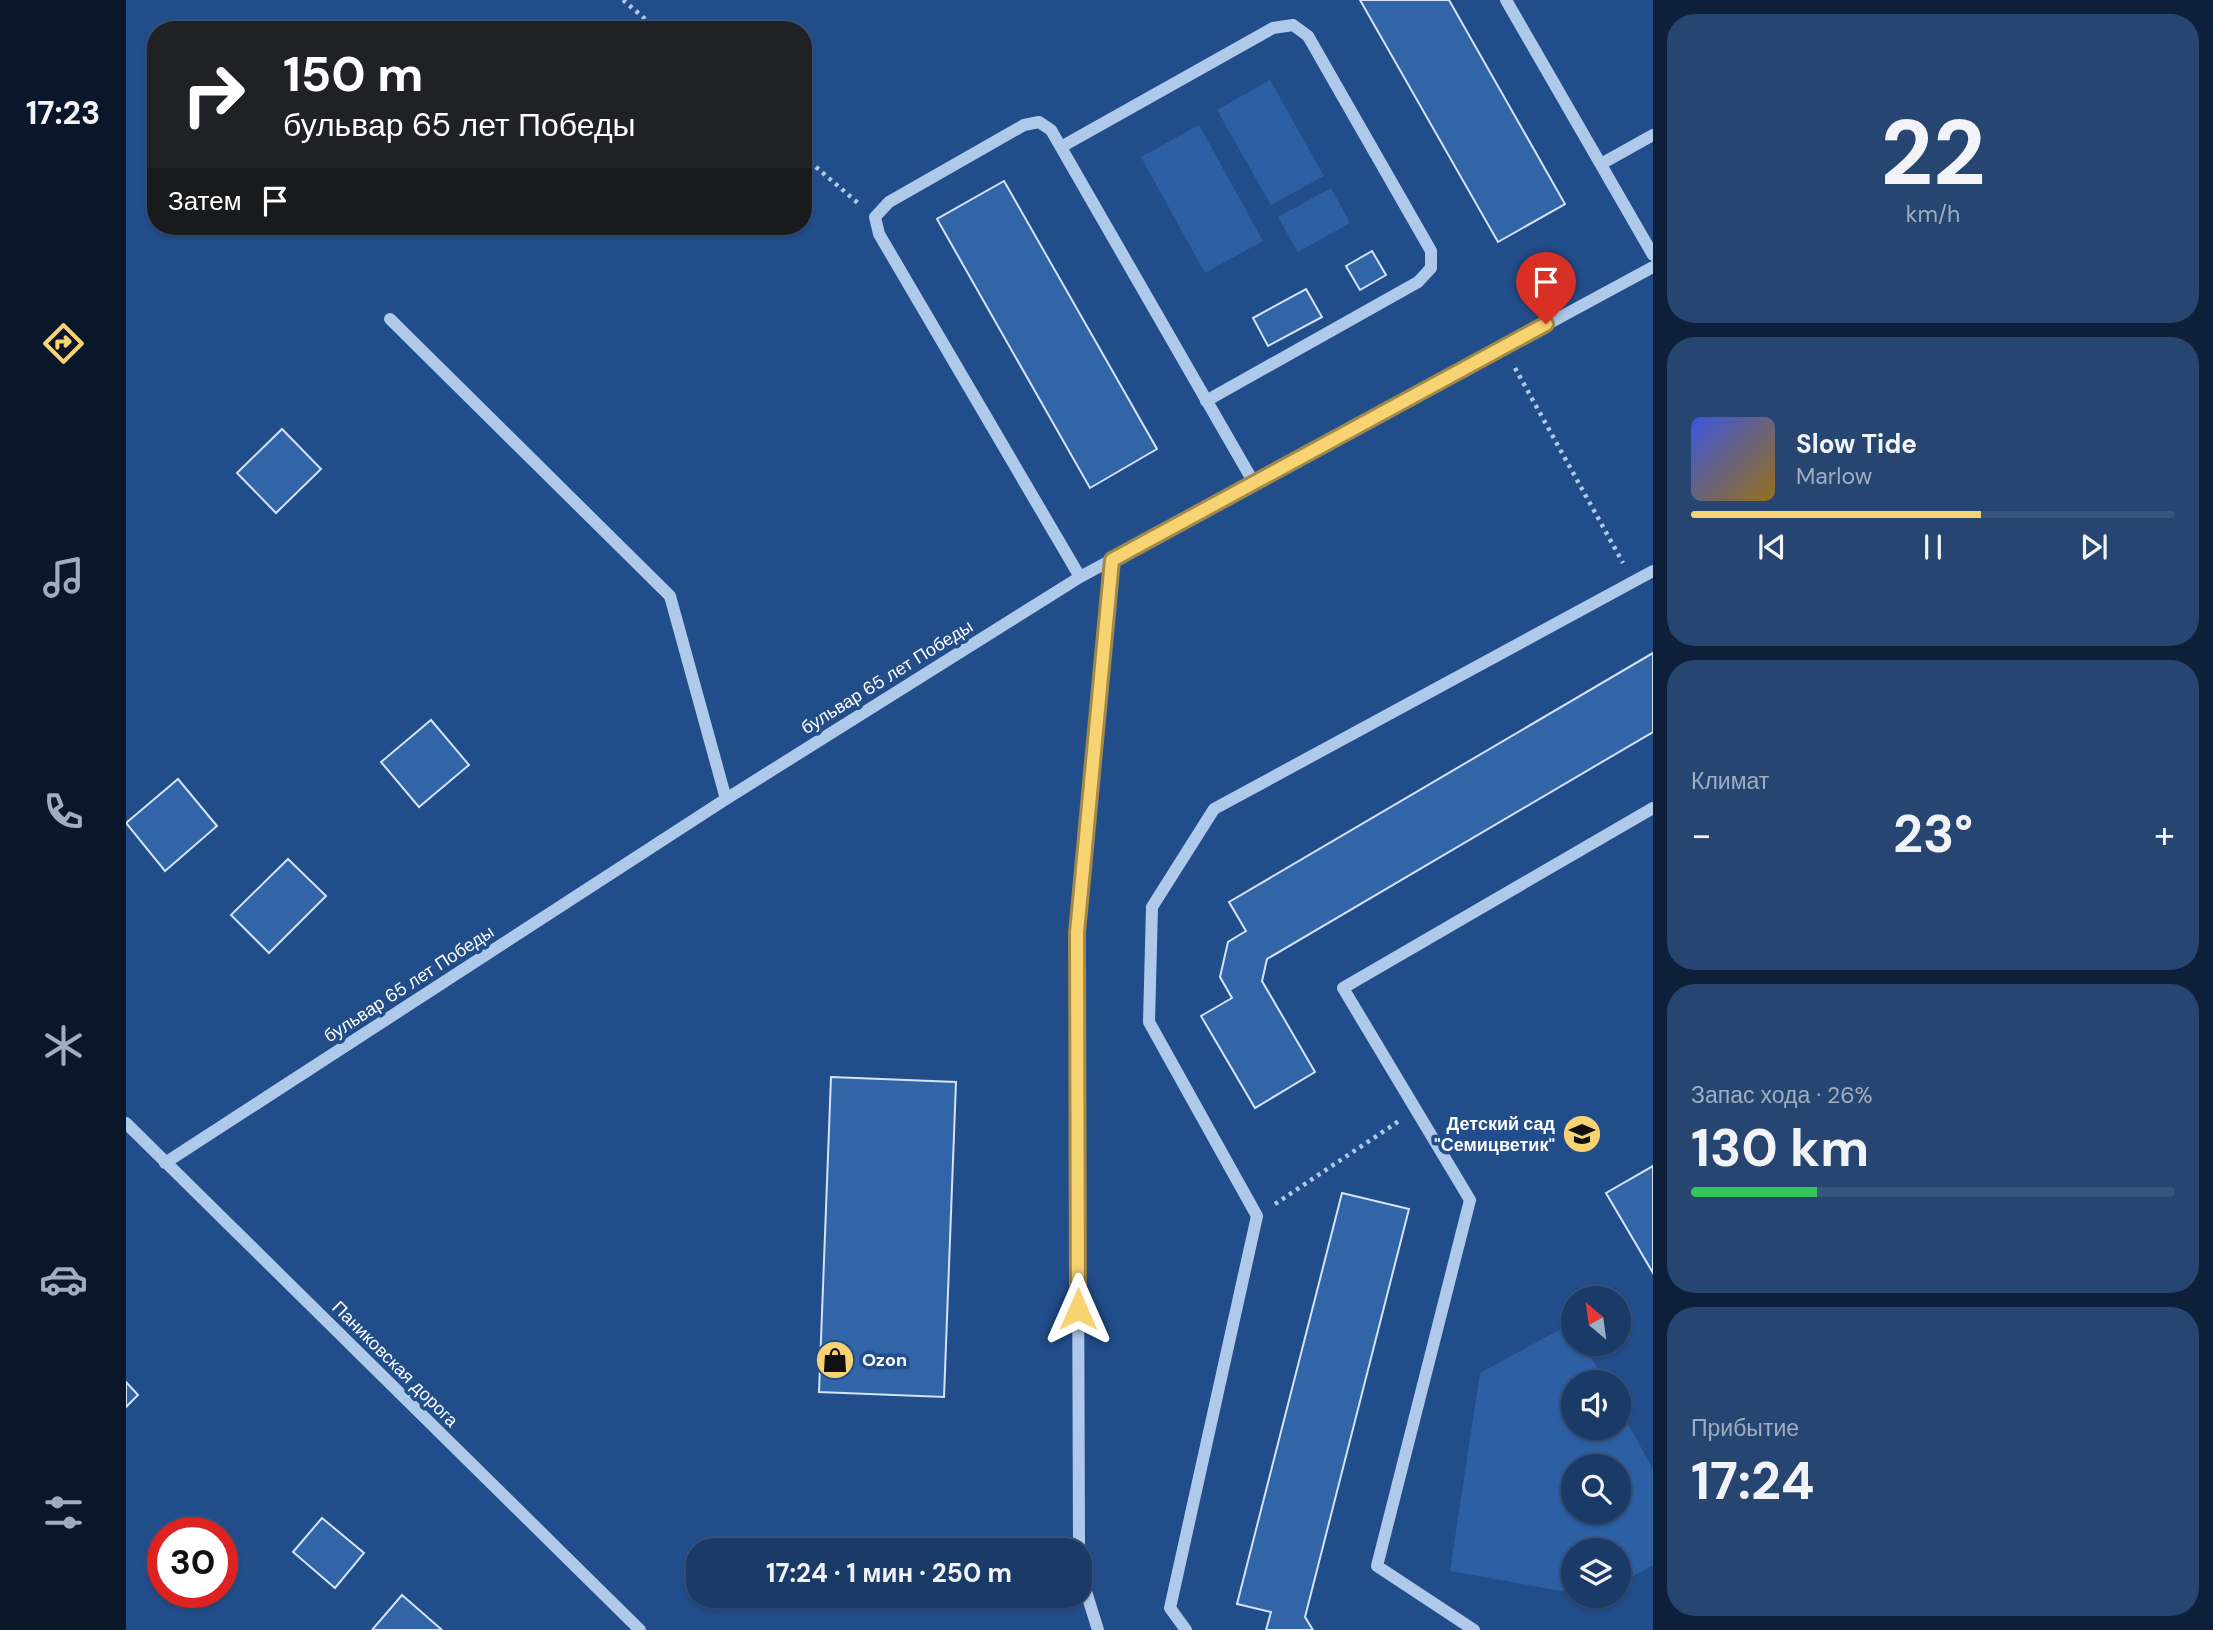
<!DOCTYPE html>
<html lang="ru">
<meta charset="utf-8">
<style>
body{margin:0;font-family:"DM Sans",sans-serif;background:#274571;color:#f1f3f6;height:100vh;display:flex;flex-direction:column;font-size:26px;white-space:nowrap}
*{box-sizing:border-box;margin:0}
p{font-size:23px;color:#9fadc0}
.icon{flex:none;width:38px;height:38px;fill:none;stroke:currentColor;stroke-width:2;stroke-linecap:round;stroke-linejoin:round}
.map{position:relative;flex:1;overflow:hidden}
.drawer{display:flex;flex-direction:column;gap:14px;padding:14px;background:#0e2039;width:560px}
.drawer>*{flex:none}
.top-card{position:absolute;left:21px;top:21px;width:665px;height:214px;border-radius:28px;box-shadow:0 2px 5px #0004,0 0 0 2px #38547c;background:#202124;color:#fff;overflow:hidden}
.needle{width:46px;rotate:331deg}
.buttons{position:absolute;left:1435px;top:1286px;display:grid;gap:14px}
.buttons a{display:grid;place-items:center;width:70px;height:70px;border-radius:50%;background:#1a3a68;box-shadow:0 2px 5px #0004,0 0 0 2px #38547c;font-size:35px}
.speed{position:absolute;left:21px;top:1517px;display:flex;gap:14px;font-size:35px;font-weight:700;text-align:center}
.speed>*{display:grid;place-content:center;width:91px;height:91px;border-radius:50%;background:#1a3a68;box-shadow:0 2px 5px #0004,0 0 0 2px #38547c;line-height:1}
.speed .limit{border:10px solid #d22;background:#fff;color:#111}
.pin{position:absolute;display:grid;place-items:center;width:60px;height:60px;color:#fff;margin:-72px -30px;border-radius:50% 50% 50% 0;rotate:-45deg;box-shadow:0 0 7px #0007}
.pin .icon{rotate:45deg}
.me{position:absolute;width:77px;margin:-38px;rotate:0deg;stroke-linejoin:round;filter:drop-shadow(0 0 5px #0008)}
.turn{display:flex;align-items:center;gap:24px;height:147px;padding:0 21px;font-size:32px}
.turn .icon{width:91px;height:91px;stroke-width:2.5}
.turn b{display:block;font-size:49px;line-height:60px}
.then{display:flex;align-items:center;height:66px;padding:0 21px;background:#0003;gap:14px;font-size:26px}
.big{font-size:52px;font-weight:700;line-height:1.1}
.drawer .widget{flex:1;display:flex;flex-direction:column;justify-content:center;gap:10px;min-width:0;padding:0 24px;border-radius:28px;background:#274571}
.drawer .dial{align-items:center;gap:0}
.dial b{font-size:91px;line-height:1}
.song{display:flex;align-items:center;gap:21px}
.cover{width:84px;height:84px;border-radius:10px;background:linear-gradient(135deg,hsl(230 70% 55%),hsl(40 70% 35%))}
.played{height:7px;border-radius:4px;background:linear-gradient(90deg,#f7d371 60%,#38547c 60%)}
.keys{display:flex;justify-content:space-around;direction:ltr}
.heat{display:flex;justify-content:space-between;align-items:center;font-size:38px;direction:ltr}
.charge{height:10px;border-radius:5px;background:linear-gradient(90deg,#34c759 26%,#38547c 0)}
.trip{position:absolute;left:560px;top:1538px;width:406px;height:70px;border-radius:28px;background:#1a3a68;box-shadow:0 2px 5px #0004,0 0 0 2px #38547c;font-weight:700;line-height:70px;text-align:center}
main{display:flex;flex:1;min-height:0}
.dock{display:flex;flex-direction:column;width:126px;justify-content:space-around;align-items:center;background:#0a172a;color:#9fadc0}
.dock .icon{width:49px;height:49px}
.dock .selected{color:#f7d371}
.dock b{font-size:32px;color:#f1f3f6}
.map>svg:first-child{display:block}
.green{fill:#2c5fa3;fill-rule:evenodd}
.building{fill:#3264a8;stroke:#d4e3f8;stroke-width:2}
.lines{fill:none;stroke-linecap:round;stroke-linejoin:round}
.path{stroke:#afc9eb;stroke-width:4.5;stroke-dasharray:3.5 5;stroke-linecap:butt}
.minor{stroke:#afc9eb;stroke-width:12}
.route-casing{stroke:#a18949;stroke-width:18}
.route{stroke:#f7d371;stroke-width:12}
.labels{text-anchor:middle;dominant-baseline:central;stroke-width:7;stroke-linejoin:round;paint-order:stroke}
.street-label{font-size:18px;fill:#fff;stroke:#224d8b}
.poi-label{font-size:18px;font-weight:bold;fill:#fff;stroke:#224d8b;text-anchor:end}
</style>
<main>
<nav class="dock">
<b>17:23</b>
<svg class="icon selected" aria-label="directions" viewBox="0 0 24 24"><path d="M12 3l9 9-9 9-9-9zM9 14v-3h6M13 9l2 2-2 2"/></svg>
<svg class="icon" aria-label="music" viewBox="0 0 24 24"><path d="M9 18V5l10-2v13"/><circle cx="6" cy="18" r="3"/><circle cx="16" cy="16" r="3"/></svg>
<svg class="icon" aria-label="phone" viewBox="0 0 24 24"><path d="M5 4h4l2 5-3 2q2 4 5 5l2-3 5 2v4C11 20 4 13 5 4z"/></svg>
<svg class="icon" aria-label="climate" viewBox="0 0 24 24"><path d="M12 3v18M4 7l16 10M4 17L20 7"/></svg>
<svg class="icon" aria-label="car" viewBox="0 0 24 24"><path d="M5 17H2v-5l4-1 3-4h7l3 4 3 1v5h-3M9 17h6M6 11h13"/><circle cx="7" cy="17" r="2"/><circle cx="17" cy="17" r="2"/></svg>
<svg class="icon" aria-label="filters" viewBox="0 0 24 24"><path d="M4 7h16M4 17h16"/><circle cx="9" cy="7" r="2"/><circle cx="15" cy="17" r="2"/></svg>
</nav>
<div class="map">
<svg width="1527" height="1630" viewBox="0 0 1527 1630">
<rect width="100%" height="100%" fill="#224d8b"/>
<path class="green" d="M1144,80L1198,176L1145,205L1091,110Z
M1073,125L1137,241L1079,273L1015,157Z
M1205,188L1224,223L1172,252L1152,217Z
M1446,1323L1447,1344H1457L1479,1382H1447V1428H1493V1408L1527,1469V1565L1493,1584V1550H1447V1593L1324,1571L1354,1373ZM1493,1466V1512H1447V1466Z"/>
<path class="building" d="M1234,0H1323L1439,204L1372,242Z
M878,181L1031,449L964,488L811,219Z
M1246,251L1260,275L1234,290L1220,266Z
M1180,289L1196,317L1142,346L1127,318Z
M156,429L195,469L150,513L111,473Z
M1527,653V732L1141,959L1136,981L1189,1072L1129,1108L1075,1016L1106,998L1094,977L1102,942L1120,931L1103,902Z
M305,720L343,765L293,807L255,762Z
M52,779L91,826L39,871L0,823Z
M162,859L200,896L143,953L105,915Z
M705,1077L830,1082L818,1397L693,1392Z
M1527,1166V1273L1480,1193Z
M1216,1193L1283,1209L1179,1617L1187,1630H1140L1145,1612L1111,1604Z
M0,1382L12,1395L0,1407Z
M196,1518L238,1553L209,1588L167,1552Z
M276,1595L316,1630H246Z"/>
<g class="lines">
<path class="path" d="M497,0L532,30
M677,156L732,203
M1389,368L1497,563
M1149,1204L1273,1121"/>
<path class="minor" d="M1380,0L1527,255
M935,147L1147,28L1167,25L1182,36L1305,251V268L1292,282L1080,401
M1475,164L1527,135
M264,319L544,596L600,799
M954,577L753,234L749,217L763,202L898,125L913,122L925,130L1128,483
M0,1123L514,1630
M39,1163L600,799L954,577L1527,267
M953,1550L951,932L986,560
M954,1572L972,1630
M1060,1630L1044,1608L1131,1216L1023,1022L1026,907L1088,809L1527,571
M1348,1630L1251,1566L1344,1200L1217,988L1527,808"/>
</g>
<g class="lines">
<g class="route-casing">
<path id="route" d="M952,1309L951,933L986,560L1420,324"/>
</g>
<use href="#route" class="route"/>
</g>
<defs>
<g id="school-disc" transform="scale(2.0125)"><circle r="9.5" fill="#f7d371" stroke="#224d8b"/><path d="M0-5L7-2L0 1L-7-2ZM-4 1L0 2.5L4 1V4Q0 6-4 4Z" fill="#111"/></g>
<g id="shop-disc" transform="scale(2.0125)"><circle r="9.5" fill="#f7d371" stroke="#224d8b"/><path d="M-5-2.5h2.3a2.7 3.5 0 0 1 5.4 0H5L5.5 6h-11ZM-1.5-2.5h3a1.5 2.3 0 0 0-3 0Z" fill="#111"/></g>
</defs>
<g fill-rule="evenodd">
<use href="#school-disc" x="1456" y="1134"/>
<use href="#shop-disc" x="709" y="1360"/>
</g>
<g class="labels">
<g class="street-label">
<text transform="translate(761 677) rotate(-32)">бульвар 65 лет Победы</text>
<text transform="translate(283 984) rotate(-33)">бульвар 65 лет Победы</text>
<text transform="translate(269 1364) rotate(45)">Паниковская дорога</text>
</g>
<g class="poi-label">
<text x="1429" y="1124">Детский сад<tspan x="1429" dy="21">"Семицветик"</tspan></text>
<text x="736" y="1360" text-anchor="start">Ozon</text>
</g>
</g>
</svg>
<div class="buttons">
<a><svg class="needle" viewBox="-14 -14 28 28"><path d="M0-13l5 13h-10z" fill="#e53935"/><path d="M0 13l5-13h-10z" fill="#9fadc0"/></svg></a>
<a><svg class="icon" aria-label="sound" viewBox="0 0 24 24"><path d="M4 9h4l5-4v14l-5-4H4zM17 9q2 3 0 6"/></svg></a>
<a><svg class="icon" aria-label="search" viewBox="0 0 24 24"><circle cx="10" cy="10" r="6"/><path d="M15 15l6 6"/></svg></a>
<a><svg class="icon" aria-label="layers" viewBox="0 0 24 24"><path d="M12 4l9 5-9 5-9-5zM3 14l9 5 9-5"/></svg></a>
</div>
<div class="speed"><div class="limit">30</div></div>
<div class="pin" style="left:1420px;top:324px;background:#d93025"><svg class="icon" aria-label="arrive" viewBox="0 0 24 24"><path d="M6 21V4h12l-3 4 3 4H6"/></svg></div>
<svg class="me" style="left:952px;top:1309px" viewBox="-20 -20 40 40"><path d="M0-17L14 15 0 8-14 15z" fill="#f7d371" stroke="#fff" stroke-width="4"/></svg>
<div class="trip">17:24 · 1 мин · 250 m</div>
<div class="top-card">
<div class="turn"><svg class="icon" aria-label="right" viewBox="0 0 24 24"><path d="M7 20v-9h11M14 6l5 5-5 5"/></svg><div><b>150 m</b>бульвар 65 лет Победы</div></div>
<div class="then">Затем<svg class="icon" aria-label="arrive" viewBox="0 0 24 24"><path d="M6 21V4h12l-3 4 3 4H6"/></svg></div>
</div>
</div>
<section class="drawer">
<div class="widget dial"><b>22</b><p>km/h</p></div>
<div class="widget">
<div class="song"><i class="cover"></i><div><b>Slow Tide</b><p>Marlow</p></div></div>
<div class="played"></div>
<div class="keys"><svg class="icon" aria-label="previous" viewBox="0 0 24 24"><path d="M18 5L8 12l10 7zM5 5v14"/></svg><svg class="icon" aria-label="pause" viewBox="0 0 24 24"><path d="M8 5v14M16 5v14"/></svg><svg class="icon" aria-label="next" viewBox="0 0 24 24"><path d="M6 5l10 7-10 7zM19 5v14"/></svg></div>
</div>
<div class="widget"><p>Климат</p>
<div class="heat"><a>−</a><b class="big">23°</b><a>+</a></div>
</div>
<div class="widget"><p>Запас хода · 26%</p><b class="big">130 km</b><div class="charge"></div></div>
<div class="widget"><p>Прибытие</p><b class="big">17:24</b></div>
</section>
</main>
